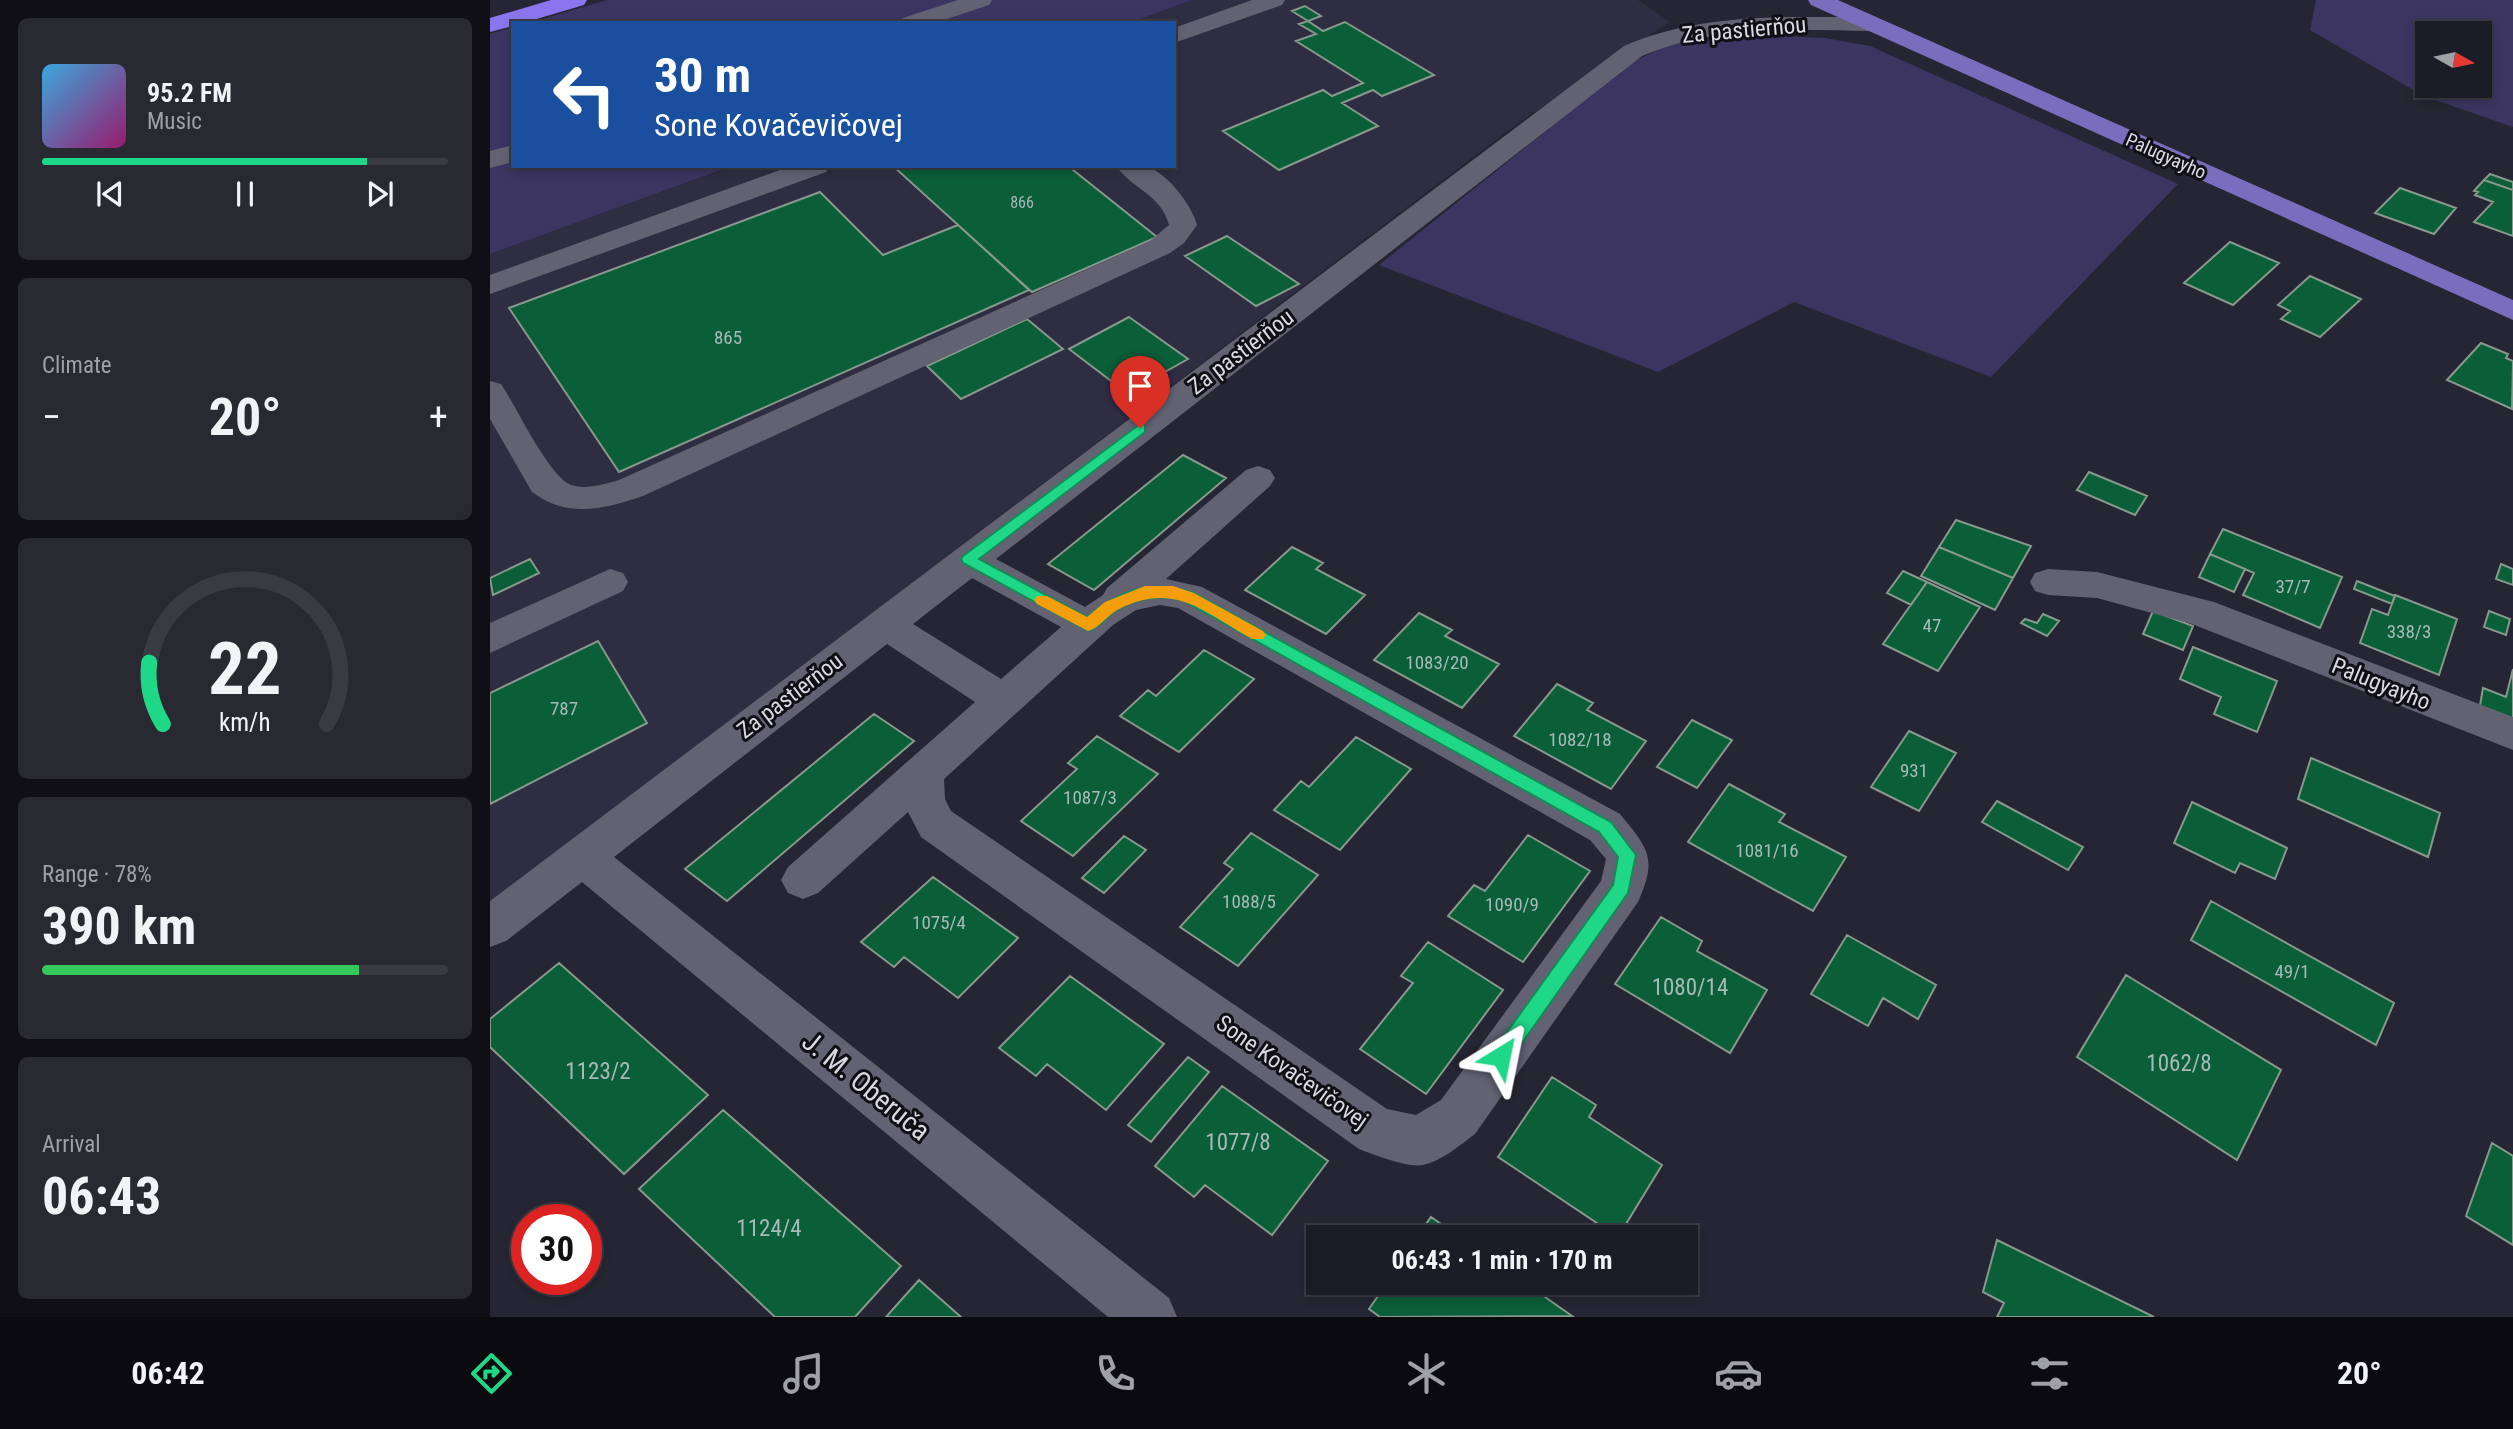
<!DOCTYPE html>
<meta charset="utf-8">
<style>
body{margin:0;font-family:"Roboto Condensed",sans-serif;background:#292932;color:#f1f3f6;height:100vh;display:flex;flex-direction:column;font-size:26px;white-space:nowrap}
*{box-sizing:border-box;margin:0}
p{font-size:23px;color:#a0a1a7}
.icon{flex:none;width:38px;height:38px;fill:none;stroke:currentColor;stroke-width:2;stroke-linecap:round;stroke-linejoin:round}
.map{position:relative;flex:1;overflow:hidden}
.details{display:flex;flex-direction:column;gap:18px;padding:18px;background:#0f0f15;width:490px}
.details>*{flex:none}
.guide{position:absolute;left:21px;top:21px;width:665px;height:147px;border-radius:0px;box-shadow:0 4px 10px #0003,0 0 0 2px #3a3a43;background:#1a4fa0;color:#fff;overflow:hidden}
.needle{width:46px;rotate:99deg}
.fabs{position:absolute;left:1925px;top:21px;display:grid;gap:14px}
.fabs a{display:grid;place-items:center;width:77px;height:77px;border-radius:0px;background:#1c1c26;box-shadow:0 4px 10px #0003,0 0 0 2px #3a3a43;font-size:35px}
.speed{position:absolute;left:21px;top:1204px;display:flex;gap:14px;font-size:35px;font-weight:700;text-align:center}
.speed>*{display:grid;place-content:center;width:91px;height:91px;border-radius:50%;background:#1c1c26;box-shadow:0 4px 10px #0003,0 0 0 2px #3a3a43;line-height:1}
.speed .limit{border:10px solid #d22;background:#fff;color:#111}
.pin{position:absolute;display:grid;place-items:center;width:60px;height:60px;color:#fff;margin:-72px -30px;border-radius:50% 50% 50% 0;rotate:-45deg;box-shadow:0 0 7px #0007}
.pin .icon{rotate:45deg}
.me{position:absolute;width:77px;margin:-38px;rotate:35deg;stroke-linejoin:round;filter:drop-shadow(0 0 5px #0008)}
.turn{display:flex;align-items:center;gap:24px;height:147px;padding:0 28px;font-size:32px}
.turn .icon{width:91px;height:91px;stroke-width:2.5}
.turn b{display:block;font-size:49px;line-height:60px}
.big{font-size:52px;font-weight:700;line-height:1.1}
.details .card{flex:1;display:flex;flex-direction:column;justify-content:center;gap:10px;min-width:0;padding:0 24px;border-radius:10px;background:#292932}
.details .dial{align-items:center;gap:0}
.dial svg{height:182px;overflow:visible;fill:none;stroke:#3a3a43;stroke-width:7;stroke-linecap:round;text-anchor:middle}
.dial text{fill:#f1f3f6;stroke:none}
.song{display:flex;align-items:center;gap:21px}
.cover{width:84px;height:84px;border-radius:10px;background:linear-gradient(135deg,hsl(200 70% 55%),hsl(320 70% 35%))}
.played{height:7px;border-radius:4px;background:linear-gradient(90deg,#1fd887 80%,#3a3a43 80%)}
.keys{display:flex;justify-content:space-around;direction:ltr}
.heat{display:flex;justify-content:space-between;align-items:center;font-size:38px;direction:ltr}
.charge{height:10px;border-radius:5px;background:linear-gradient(90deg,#34c759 78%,#3a3a43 0)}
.trip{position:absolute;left:816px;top:1225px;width:392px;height:70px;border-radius:0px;background:#1c1c26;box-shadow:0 4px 10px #0003,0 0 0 2px #3a3a43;font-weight:700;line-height:70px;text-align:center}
.tabs{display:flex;height:112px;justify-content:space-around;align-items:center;background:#0b0b0f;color:#a0a1a7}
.tabs .icon{width:49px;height:49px}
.tabs .on{color:#1fd887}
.tabs b{font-size:32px;color:#f1f3f6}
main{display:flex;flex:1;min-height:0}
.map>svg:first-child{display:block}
.built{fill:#2f2d42}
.green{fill:#3c3562;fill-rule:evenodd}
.building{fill:#0a5e38;stroke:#87988d;stroke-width:2}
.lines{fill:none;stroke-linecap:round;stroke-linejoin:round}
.minor{fill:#636273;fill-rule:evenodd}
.major{fill:#7b6dbd;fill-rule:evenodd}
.highway{fill:#8b75ee;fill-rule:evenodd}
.route{fill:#1fd887;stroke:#148c58;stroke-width:2}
.slow{fill:#f59e0b}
.labels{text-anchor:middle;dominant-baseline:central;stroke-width:6;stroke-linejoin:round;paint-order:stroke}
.far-number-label{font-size:16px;fill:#a6bab8}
.far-street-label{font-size:19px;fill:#dad9e3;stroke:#0f0f15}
.number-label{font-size:19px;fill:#a6bab8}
.street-label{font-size:23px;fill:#dad9e3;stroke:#0f0f15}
.near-number-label{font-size:23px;fill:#a6bab8}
.near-street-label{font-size:28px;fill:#dad9e3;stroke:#0f0f15}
</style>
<main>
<section class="details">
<div class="card">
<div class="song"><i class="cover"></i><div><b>95.2 FM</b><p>Music</p></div></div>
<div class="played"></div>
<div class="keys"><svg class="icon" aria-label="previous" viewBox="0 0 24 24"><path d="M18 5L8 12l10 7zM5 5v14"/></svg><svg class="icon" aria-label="pause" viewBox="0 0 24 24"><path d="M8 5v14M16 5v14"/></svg><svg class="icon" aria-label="next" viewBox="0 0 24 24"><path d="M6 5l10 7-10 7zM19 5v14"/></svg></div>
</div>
<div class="card"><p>Climate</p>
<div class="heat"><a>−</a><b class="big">20°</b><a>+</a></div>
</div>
<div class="card dial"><svg viewBox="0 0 100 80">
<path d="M14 69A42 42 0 1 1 86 69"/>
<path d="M14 69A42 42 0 0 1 8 42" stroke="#1fd887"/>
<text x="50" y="56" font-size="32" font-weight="700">22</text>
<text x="50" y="72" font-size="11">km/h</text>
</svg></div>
<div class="card"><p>Range · 78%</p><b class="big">390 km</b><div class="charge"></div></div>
<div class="card"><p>Arrival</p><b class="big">06:43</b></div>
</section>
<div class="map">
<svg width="2023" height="1317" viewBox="0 0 2023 1317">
<rect width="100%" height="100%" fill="#262533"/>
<path class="built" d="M702,0H1148L1180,22L1028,123L0,903V254L243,166H684V23H639Z"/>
<path class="green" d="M117,0H702L639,23H39Z
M1826,0H2023V127L1934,96L1820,30ZM1990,33V86H1937V33Z
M23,27V166H242L0,254V34Z
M1287,36L1335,38L1380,46L1688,184L1501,377L1304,302L1168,372L889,265L1142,62L1181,44Z"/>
<path class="building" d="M815,6L831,16L818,21L802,11Z
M818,21L833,31L855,22L944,75L892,96L883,90L852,103L888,126L789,170L733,131L833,90L842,96L873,83L806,41L826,34L809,24Z
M403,166H578L667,237L542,292Z
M2000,174L2023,182V190L1994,180Z
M1994,180L2023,190V236L1984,222L2003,202L1985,195L1988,192L1984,191Z
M1910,188L1966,208L1944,234L1885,213Z
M330,192L393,255L468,225L539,290L129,472L19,308Z
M737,236L809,284L766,306L695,256Z
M1740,242L1789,263L1743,305L1694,283Z
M1820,276L1871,299L1830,337L1791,319L1800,311L1788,305Z
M639,317L698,359L637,393L579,349Z
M537,319L573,349L471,399L437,366Z
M1991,343L2018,354L2016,358L2023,361L2022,409L1957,380Z
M693,455L736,478L604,590L558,564Z
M1599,472L1657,496L1645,515L1587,490Z
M1466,520L1541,546L1523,578L1449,547Z
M1733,529L1852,577L1830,628L1753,595L1764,573L1720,554Z
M802,547L833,563L826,569L875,595L836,634L755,590Z
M1449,547L1523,578L1505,610L1431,576Z
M1720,554L1755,569L1744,592L1709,577Z
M40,559L49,573L3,595L0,578Z
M2011,564L2023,569V585L2006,579Z
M1413,571L1437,582L1421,605L1397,593Z
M1867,581L1905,596L1902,604L1864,589Z
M1437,582L1490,607L1448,671L1393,644Z
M1905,595L1967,619L1949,675L1870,643L1882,609L1898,615Z
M1663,611L1703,626L1693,650L1653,634Z
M1999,611L2020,619L2016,635L1994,627Z
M929,613L962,630L955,636L1009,664L972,708L884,660Z
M1553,614L1569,621L1557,636L1531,623L1535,619L1547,623Z
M108,641L157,723L0,804V693Z
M1703,647L1787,681L1767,732L1724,714L1731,697L1690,679Z
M714,650L764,679L689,752L630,716L658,690L666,696Z
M2023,669V724L1989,711L1993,688L2016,697Z
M1067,684L1103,703L1097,710L1156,741L1121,789L1024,736Z
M384,714L424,741L237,901L195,869Z
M1202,720L1242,740L1207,788L1167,767Z
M1419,731L1466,753L1429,811L1381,787Z
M607,736L668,774L583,856L531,821L587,769L578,763Z
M866,737L921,769L850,850L784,810L811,781L819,787Z
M1821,758L1950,813L1938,857L1808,799Z
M1239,784L1295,814L1289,822L1356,857L1323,911L1198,842Z
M1507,801L1593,847L1578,870L1492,822Z
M1702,802L1797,848L1785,879L1750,863L1745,873L1684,843Z
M761,833L828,875L748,966L690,927L743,869L734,863Z
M1038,835L1100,871L1033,962L958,916L984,885L995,891Z
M634,836L656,850L614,893L592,878Z
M443,877L528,938L468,998L414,957L404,967L371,942Z
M1721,901L1904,1003L1886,1045L1701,940Z
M1171,917L1212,941L1207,951L1277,990L1240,1053L1125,984Z
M1357,935L1446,985L1428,1019L1393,998L1378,1026L1321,994Z
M938,942L1013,990L936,1094L870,1049L923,983L911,976Z
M69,963L218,1095L134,1174L0,1047V1019Z
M1636,975L1791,1070L1747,1160L1587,1057Z
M580,976L674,1044L616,1110L557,1064L546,1076L509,1048Z
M698,1057L719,1072L661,1142L638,1125Z
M1062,1077L1106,1105L1099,1117L1172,1165L1128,1237L1008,1157Z
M732,1086L838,1161L782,1235L715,1185L704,1197L665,1166Z
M233,1110L411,1266L365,1317H285L149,1189Z
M2002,1143L2023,1156V1245L1976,1216Z
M941,1217L970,1237H927Z
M1507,1240L1664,1317H1507L1514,1303L1493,1292Z
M429,1280L471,1317H396Z
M897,1283H1035L1082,1316L890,1317L879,1309Z"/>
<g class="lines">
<path class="minor" d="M468,0H502L499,5L445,23H409L413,18Z
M762,0H795L792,5L684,43V28Z
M1291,17H1381L1389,19L1393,24L1389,29L1381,31C1304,30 1224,25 1152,56L506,559L595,607L613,595L617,588L756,470L768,466L780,470L785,478L780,486L676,579L712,587L1130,814C1158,848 1168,858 1148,902L985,1134C970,1145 952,1161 933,1165C919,1168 884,1155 869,1149L431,837L418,812L328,893L313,899L298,893L291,880L298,867L485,702L397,644L124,857L679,1298L687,1317H618L92,882L16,941L0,947V901L1134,46C1185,24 1237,19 1291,17ZM482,578L571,627L511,679L423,624ZM670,605L688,608L1100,840L1116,859L1111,881L951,1100L926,1115L897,1109L461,811L455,799L454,779L623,625L646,610Z
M23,145V162L0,168V151Z
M301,166H340L336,172L0,294V275Z
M626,166C635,166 645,165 653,166C675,169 702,205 707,225L694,243L680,253L153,496C114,509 78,519 42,492L0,419V381L11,384C26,406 59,477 81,485C96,490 115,484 129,480L660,241L679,225C671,194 642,189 626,166Z
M120,569L133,573L138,582L133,591L0,653V623Z
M1558,569L1607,572L1724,602L2023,717V750L1702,624L1607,598L1558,595L1545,591L1540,582L1545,573Z"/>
<path class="major" d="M1318,0H1348L2023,300V320L1321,5Z"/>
<path class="highway" d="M61,0H97L94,5L33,23H23V26L0,32V18Z"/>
</g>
<path class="route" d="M650,424L655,425V432L489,559L597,617C631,589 662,579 704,593L1121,822L1146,855L1138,893L1018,1063L1011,1066L1004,1063L1001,1056L1004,1050L1123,885L1128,857L1109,832L694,601C671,594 645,598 625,611C615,618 609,628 598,631L473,563L471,559L473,556Z"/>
<path class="slow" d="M655,586H683L704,593L773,631L776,635L773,639H762C714,612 685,581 629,609C617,615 611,627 598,631L547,604L544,600L547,596H557L597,617L615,602Z"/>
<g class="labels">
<g class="far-number-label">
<text x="532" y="202">866</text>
</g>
<g class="far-street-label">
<text transform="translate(1676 156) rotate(24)">Palugyayho</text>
</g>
<g class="number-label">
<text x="238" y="337">865</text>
<text x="1803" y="586">37/7</text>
<text x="1442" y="625">47</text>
<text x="1919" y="631">338/3</text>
<text x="947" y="662">1083/20</text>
<text x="74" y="708">787</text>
<text x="1090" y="739">1082/18</text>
<text x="1424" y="770">931</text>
<text x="600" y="797">1087/3</text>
<text x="1277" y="850">1081/16</text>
<text x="759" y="901">1088/5</text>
<text x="1022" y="904">1090/9</text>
<text x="449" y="922">1075/4</text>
<text x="1802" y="971">49/1</text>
</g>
<g class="street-label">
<text transform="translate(1254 30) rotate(-5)">Za pastierňou</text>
<text transform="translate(751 352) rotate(-37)">Za pastierňou</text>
<text transform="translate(1891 684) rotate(22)">Palugyayho</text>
<text transform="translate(300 696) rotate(-37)">Za pastierňou</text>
<text transform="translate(802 1072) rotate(35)">Sone Kovačevičovej</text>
</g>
<g class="near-number-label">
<text x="1200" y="987">1080/14</text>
<text x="1689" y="1063">1062/8</text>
<text x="108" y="1071">1123/2</text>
<text x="748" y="1142">1077/8</text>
<text x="279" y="1228">1124/4</text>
</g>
<g class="near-street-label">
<text transform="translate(376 1086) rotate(39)">J. M. Oberuča</text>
</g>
</g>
</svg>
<div class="fabs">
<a><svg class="needle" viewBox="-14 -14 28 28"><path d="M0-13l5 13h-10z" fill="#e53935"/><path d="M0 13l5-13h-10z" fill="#a0a1a7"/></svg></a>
</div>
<div class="speed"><div class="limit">30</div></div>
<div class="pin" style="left:650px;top:428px;background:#d93025"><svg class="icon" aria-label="arrive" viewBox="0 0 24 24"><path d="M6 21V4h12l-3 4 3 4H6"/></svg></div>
<svg class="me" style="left:1011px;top:1056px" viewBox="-20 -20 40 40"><path d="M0-17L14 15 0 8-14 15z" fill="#1fd887" stroke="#fff" stroke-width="4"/></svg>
<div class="trip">06:43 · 1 min · 170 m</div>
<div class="guide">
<div class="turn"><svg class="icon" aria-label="left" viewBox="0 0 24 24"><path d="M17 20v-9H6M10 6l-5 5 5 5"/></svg><div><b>30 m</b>Sone Kovačevičovej</div></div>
</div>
</div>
</main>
<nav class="tabs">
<b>06:42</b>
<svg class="icon on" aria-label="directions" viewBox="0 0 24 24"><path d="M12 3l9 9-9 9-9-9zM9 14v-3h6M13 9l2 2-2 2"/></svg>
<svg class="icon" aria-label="music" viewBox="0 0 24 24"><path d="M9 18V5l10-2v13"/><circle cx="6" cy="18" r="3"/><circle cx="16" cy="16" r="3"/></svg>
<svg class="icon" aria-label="phone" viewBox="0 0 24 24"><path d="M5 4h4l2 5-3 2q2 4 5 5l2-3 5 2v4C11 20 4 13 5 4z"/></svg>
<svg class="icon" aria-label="climate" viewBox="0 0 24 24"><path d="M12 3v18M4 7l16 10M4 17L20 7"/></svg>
<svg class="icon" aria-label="car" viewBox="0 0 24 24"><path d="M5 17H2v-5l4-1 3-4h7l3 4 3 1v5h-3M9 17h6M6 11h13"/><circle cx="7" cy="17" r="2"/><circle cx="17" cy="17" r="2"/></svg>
<svg class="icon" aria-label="filters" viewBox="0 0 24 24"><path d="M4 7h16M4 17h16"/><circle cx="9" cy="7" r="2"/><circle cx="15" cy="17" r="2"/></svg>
<b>20°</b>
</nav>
